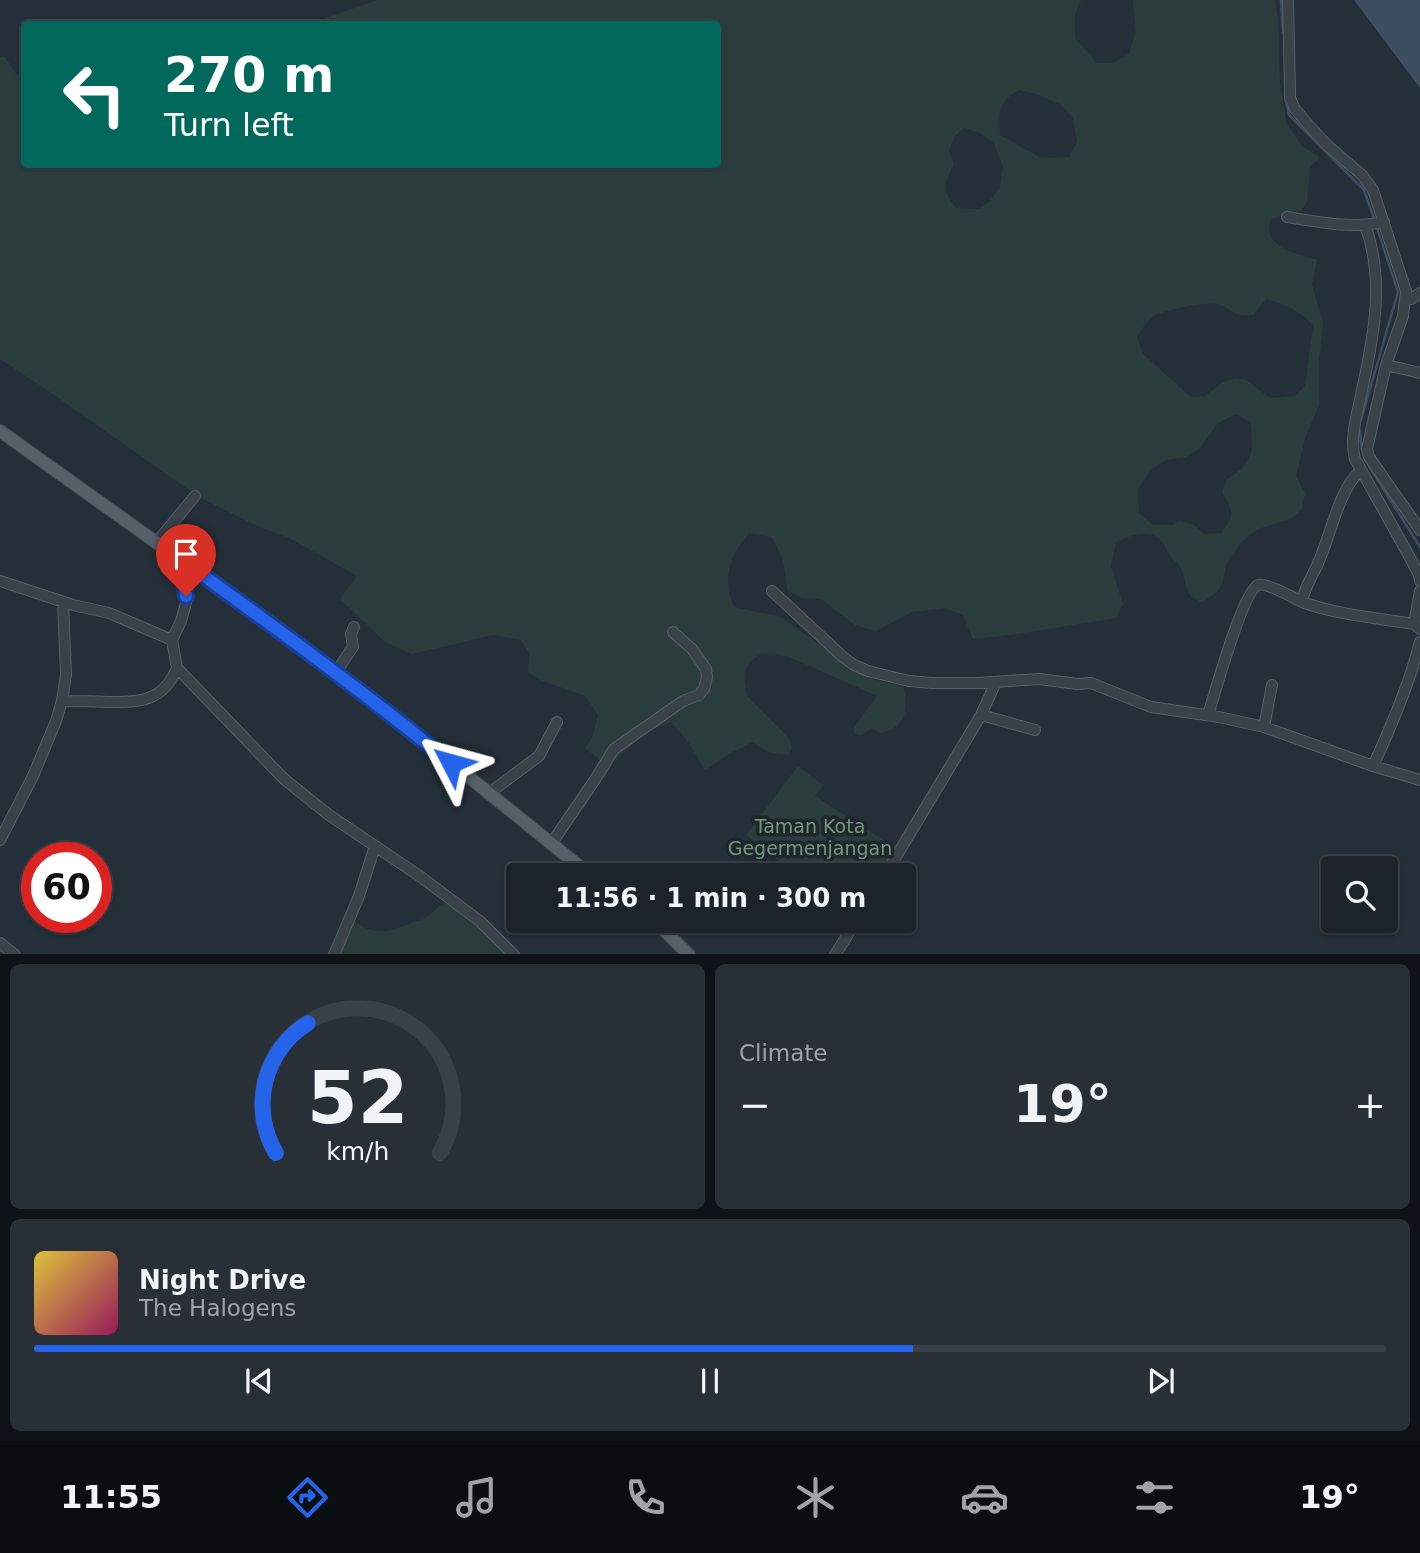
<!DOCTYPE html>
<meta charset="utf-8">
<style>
body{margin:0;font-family:"DejaVu Sans",sans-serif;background:#292f37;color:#f1f3f6;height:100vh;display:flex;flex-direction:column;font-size:26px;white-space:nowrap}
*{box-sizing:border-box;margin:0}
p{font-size:23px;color:#a0a4a9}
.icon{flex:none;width:38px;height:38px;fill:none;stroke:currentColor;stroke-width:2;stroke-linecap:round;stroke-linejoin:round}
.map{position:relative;height:954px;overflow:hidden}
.side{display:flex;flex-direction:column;gap:10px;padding:10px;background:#0f1318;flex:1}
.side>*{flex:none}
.banner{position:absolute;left:21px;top:21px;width:700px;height:147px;border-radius:7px;box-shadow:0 2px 5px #0004,0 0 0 2px #3a4047;background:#00695c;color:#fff;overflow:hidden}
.controls{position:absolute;left:1321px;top:856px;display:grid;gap:14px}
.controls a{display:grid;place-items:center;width:77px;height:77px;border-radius:7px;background:#1c232b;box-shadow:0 2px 5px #0004,0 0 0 2px #3a4047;font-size:35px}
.speed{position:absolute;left:21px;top:842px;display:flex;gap:14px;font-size:35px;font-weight:700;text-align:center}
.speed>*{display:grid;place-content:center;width:91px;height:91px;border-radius:50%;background:#1c232b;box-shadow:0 2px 5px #0004,0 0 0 2px #3a4047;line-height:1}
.speed .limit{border:10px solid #d22;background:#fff;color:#111}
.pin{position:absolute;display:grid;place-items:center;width:60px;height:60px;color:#fff;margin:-72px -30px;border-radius:50% 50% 50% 0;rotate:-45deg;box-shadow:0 0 7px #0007}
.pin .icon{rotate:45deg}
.me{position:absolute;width:77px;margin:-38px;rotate:309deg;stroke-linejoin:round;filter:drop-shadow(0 0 5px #0008)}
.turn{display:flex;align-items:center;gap:24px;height:147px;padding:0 28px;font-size:32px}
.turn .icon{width:91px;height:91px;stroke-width:2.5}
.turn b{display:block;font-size:49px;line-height:60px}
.big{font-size:52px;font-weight:700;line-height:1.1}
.side .card{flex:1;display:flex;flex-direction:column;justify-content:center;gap:10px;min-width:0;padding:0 24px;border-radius:10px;background:#292f37}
.side .dial{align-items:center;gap:0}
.dial svg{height:182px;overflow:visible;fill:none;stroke:#3a4047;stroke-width:7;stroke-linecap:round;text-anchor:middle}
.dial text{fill:#f1f3f6;stroke:none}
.song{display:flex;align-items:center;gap:21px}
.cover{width:84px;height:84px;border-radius:10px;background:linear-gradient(135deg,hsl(50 70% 55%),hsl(330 70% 35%))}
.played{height:7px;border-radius:4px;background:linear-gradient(90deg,#2563eb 65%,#3a4047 65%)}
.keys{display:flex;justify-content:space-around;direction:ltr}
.heat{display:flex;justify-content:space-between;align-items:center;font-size:38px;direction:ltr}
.side .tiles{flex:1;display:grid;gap:10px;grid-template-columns:1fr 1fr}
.card:last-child{grid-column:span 2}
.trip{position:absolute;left:506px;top:863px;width:410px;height:70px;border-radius:7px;background:#1c232b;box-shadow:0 2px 5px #0004,0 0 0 2px #3a4047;font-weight:700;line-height:70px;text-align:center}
.menu{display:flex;height:112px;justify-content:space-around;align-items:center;background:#0b0e11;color:#a0a4a9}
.menu .icon{width:49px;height:49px}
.menu .current{color:#2563eb}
.menu b{font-size:32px;color:#f1f3f6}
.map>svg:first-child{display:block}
.green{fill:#2a3d3c;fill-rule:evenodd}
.water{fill:#3d4e60}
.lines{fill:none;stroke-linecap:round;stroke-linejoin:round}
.stream{stroke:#3d4e60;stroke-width:2.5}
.minor-casing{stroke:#575f67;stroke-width:12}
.major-casing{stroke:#424a52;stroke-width:14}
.minor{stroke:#394149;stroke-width:10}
.major{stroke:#576069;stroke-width:12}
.route-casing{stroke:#184099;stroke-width:18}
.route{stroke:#2563eb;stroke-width:12}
.labels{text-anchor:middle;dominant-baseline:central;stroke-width:7;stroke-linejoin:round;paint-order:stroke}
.park-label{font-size:19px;fill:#75987b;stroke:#1e262e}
</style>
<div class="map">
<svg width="1420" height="955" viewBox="0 0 1420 955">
<rect width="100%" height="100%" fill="#252f39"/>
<path class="green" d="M377,0H1081L1075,15V38L1097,63H1113L1129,54L1136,31L1133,0H1275L1278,19L1280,82L1286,122L1301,145L1320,158L1310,167L1307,202L1302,210L1271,219C1271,220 1268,229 1269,230C1270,249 1303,256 1317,260L1312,284L1323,324L1319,361V405L1305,438L1296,476L1305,493L1302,509L1291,519L1258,529L1241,542L1227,562L1222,584L1217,592L1203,602C1182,597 1188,584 1181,568C1178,563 1173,560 1170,556C1166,552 1166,545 1162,542C1150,527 1130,536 1116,542L1111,566L1123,604L1116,618C1068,625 1021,635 973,639L963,615L944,608L912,612L876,631L855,625L821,599L802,598L787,591C786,570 783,554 771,537L749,533C744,540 736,548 733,557C726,574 726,591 734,607L781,617L848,665L872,679L903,686C909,708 907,727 881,733L871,728C865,733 858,740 853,730L855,726L877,696L787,656L761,654L750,661L744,674L747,696L789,738L792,748L788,755L768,752L753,742L727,755L705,770L689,743L671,722L647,731L613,762L604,779L599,759L585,748L592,738L598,715L585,696L540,680L528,672L529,654L521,640L493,635L412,654L385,642L340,599L357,576L291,539L253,524L199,497L47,390L0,359V57L4,56L17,75H24V164H718V24H309ZM1019,90L1037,94L1061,105L1073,118L1077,142L1069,157L1041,158L1000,135C999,112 998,102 1019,90ZM964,128L980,133L994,144L1003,166L1000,187L989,202L978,209L956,208C941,189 944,185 954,164L949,150L955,136ZM1266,299C1285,304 1301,311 1313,326L1305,386L1295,396L1270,398L1246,380L1236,378L1223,382L1205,396L1191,397L1143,354L1137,337C1142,329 1146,322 1154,316C1163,310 1208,301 1218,304C1235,310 1232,317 1253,315ZM1236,414L1250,422C1255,453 1253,463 1226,480L1222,492C1233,512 1236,514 1221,533L1204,534L1194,525L1179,521L1173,525H1153L1139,513L1138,488L1153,468L1166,460L1186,457L1199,449L1218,423Z
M798,766L823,785L815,796L897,849L880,875H797L746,835Z
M451,903L481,926L508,955H335L353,920C373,937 388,932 411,923C416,921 423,920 427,917C439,909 435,905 451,903Z"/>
<path class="water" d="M1354,0H1420V88Z"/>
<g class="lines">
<path class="stream" d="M1281,0L1283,32
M1286,101L1289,115L1364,190L1374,219
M1361,420L1398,292L1377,228
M1359,426L1362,450
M1369,466L1420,547"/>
<g class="minor-casing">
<path id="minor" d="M1288,0L1290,91V98L1295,109L1311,128L1328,146L1362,175L1373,190L1406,291L1403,316L1386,365L1367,449L1369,457L1420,530
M1287,217C1319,222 1352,229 1384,222
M1365,225C1385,279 1374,336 1362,390C1358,411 1349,438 1355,459L1408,554L1419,575L1420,581
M1406,299H1411L1420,293
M1386,365L1420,373
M156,543L195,496
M0,581L73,605L109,613L172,640L177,668L284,779L329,815L421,877L481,922L514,955
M772,591L843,657L854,665L868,671L909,681L932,683H978L1039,679L1077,684L1091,683L1151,707L1219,717L1264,727L1373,766L1420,780
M1302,602C1304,587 1314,574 1319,561C1331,534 1339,489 1361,470
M1414,624L1420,591
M172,640L181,621L186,603L182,560
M336,672L353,647L351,634L354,627
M62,701C77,701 92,701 107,702C140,702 163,702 177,668
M981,715L1035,730
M1208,715C1214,696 1243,591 1258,585C1265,582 1294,598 1302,602C1338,615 1377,618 1414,624L1420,629
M1264,727L1272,685
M1373,766C1392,725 1409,685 1420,642
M488,794L539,756L557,722
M0,840L33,776L56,721L62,701L66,675L63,602
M551,844L594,781L614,749L683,701L699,695L704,689L707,677L706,669L692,649L673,632
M885,875L981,715L996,682
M0,943L15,955
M334,955L359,896L375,846
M835,955L857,920"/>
</g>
<g class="major-casing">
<path id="major" d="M0,431L300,645L395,717L590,875
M652,920L665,931L689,955"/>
</g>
<use href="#minor" class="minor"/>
<use href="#major" class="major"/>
</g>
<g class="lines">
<g class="route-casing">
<path id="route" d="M186,596L182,560C273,626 364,692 451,763"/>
</g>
<use href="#route" class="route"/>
</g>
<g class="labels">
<g class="park-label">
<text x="810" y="826">Taman Kota<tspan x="810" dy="22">Gegermenjangan</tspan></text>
</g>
</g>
</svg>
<div class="controls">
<a><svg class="icon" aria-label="search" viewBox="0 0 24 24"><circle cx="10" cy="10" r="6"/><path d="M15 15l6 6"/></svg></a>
</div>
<div class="speed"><div class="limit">60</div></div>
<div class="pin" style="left:186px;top:596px;background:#d93025"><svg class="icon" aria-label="arrive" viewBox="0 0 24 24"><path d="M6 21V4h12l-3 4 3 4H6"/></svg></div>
<svg class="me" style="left:451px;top:763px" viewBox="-20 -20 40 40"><path d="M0-17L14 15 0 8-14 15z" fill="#2563eb" stroke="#fff" stroke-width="4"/></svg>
<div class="trip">11:56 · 1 min · 300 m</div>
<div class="banner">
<div class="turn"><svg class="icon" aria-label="left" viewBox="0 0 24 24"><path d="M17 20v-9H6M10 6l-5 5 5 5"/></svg><div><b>270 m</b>Turn left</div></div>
</div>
</div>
<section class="side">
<div class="tiles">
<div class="card dial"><svg viewBox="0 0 100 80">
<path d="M14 69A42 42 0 1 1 86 69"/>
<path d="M14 69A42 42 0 0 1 28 12" stroke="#2563eb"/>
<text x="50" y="56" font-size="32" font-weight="700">52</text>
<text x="50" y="72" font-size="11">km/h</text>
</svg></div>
<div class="card"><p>Climate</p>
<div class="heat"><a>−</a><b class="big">19°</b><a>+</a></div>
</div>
<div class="card">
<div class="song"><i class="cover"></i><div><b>Night Drive</b><p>The Halogens</p></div></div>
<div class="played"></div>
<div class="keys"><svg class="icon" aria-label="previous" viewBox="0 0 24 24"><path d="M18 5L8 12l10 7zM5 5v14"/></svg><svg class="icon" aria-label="pause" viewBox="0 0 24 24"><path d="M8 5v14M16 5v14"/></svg><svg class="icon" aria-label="next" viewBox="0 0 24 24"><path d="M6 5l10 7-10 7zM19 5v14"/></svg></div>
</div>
</div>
</section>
<nav class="menu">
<b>11:55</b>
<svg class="icon current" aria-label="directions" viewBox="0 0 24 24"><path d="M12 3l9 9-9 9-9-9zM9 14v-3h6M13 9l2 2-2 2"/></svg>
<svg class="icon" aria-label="music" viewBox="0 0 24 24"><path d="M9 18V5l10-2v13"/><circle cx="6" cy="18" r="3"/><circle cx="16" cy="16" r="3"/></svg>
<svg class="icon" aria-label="phone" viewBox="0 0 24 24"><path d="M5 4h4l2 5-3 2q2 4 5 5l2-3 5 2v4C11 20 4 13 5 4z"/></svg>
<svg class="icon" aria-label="climate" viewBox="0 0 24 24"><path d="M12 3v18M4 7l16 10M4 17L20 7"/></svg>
<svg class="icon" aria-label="car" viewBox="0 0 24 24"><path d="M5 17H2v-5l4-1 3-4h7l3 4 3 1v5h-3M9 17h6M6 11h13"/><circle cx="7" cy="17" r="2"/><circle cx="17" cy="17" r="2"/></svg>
<svg class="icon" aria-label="filters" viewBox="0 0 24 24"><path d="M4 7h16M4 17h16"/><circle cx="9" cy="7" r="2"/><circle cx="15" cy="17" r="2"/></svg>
<b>19°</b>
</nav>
